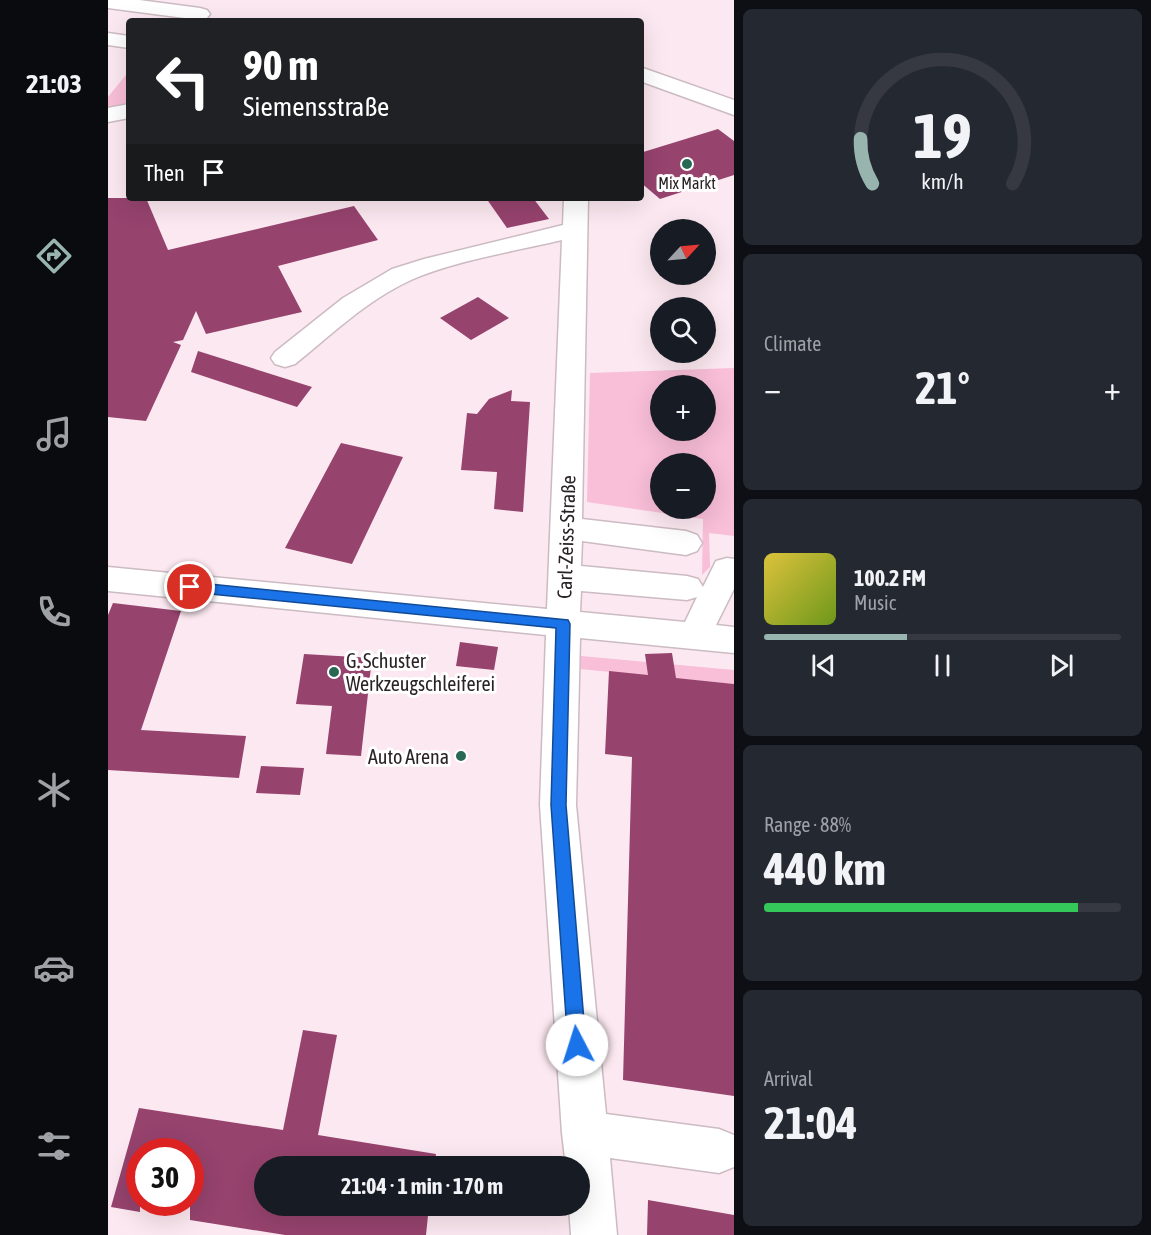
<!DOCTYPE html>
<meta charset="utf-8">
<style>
body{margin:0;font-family:"Asap Condensed",sans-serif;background:#242831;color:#f1f3f6;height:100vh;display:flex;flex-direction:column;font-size:22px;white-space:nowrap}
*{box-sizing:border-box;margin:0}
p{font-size:20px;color:#9ea1a6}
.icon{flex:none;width:33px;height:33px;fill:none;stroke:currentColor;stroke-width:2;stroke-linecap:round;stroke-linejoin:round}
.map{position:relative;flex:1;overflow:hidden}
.sheet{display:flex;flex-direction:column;gap:9px;padding:9px;background:#0d0f14;width:417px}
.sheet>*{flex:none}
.banner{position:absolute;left:18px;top:18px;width:518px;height:183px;border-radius:6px;box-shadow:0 6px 24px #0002;background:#202124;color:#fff;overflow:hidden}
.needle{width:39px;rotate:64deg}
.tools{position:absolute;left:542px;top:219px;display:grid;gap:12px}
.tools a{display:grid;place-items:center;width:66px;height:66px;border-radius:50%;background:#171b24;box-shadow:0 6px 24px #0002;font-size:30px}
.speed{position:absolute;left:18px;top:1138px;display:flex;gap:12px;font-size:30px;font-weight:700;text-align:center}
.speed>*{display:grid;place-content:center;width:78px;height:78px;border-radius:50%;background:#171b24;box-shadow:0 6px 24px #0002;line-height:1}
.speed .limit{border:9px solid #d22;background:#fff;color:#111}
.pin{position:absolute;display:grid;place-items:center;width:51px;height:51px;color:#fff;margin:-26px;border:3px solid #fff;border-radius:50%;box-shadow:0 2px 6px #0007}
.me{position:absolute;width:66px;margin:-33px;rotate:355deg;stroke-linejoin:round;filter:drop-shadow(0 0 4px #0008)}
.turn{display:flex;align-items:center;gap:21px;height:126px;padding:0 18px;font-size:27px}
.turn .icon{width:78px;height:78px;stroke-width:2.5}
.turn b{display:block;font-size:42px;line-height:51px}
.then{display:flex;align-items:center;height:57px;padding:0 18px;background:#0003;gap:12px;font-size:22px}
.big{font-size:45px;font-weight:700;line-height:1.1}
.sheet .card{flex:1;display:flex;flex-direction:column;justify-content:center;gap:9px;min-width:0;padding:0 21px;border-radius:9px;background:#242831}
.sheet .dial{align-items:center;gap:0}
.dial svg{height:156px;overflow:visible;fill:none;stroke:#363941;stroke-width:7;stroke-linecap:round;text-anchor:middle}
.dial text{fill:#f1f3f6;stroke:none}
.song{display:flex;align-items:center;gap:18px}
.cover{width:72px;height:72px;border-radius:9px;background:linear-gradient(135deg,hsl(50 70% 55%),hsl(80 70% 35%))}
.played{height:6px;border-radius:3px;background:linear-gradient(90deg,#97b4ae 40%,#363941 40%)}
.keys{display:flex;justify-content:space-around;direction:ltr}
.heat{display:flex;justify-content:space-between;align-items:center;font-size:33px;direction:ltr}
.charge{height:9px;border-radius:4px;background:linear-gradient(90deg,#34c759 88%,#363941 0)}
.trip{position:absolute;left:146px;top:1156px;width:336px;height:60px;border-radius:30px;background:#171b24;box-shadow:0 6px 24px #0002;font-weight:700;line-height:60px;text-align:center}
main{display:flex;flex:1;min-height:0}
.tabs{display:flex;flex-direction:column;width:108px;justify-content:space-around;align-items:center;background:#090b0e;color:#9ea1a6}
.tabs .icon{width:42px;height:42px}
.tabs .active{color:#97b4ae}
.tabs b{font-size:27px;color:#f1f3f6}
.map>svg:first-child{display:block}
.built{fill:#fce8f0;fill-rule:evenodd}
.green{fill:#f9bed8;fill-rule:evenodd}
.building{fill:#96436e}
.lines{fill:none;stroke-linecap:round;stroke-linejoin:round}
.minor-casing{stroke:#ccbbc2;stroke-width:3}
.minor{fill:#fff;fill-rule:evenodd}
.route{fill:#1a73e8;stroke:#114b97;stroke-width:1.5}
.poi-dot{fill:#296855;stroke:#fff;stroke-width:2}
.labels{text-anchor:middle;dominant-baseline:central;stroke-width:6;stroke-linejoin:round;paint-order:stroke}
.far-poi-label{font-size:16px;fill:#2a2326;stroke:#fff}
.street-label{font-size:20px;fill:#2a2326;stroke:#fff}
.poi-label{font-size:20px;fill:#2a2326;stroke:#fff;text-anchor:start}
</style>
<main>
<nav class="tabs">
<b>21:03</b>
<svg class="icon active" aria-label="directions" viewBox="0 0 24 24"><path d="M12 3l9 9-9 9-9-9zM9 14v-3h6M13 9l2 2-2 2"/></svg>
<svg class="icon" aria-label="music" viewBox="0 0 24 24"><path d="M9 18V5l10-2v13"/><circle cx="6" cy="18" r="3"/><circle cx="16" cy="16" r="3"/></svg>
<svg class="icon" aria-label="phone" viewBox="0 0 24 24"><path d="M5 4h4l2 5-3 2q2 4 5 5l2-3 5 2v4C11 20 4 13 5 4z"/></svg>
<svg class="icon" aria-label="climate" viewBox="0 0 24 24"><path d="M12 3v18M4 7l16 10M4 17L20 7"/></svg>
<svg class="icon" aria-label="car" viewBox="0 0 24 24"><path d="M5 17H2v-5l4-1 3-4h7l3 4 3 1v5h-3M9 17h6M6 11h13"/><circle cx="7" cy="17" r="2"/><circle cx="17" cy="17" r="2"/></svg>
<svg class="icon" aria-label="filters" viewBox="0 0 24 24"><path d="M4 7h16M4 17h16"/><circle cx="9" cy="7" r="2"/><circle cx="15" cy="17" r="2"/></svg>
</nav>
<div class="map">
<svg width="626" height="1235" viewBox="0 0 626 1235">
<rect width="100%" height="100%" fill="#fdf3f7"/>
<path class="built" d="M0,0H626V1235H0ZM21,21H532V198H21ZM552,230H597V274H552ZM552,308H597V352H552ZM552,386H597V430H552ZM552,464H597V508H552ZM32,1152H82V1203H32ZM156,1167H471V1206H156Z"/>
<path class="green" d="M21,71V105L0,108V97Z
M626,368V536L601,533L602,567L594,575L595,519L479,502L482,373ZM552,386H597V430H552ZM552,464H597V508H552Z
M473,656L626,670V684L472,669Z"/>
<path class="building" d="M610,129L626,141V175L552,199L532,182V153Z
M0,198H38L60,250L246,206L270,240L170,266L194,312L98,334L88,311L75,340L65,342L73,345L38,421L0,417Z
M378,198H425L441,219L399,228Z
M370,297L401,318L363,340L332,318Z
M90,351L204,387L189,407L83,372Z
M404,390L403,401L422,402L415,512L386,509L389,472L353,470L359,413L369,414L381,399Z
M233,443L295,457L244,564L177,548Z
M5,603L73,611L33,730L138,736L131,778L0,770V615Z
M352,642L390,647L386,670L348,666Z
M564,653L568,678L626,684V1096L515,1080L524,757L497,754L501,671L540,675L537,654Z
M196,654L264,658L253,756L218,754L224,706L188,704Z
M153,766L196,768L192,795L148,793Z
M195,1030L229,1035L210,1135L328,1154L326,1167H156V1206H321L318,1235H177L82,1220V1152H32V1212L3,1207L31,1108L175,1130Z
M540,1200L626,1215V1235H539Z"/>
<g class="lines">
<g class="minor-casing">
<path id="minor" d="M0,0H31L92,8L99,10L102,14L99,18L92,20L0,8Z
M0,33L21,36V48L0,45Z
M532,67L626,100V115L532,81Z
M21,104V118L0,122V108Z
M456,198H480L474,519L578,531L589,535L594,543L589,551L578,555L474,541L473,566L579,576L590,579L595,587L608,561L619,558L626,559V589L608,625L626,627V653L472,638L468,805L498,1114L611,1129L626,1135V1167L611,1173L502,1158L509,1235H463L461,1206H471V1167H458L454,1133L432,805L438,635L0,591V567L439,609L454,240C408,251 345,261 303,280C259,300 223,335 187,364L177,367L167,364L163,358L167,352L235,298L284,269L316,259L455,225ZM473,591L579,600L589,597L577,622L472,612Z"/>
</g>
<use href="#minor" class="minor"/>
</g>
<path class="route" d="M82,582L460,620L462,624L458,805L478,1045L475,1051L469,1054L463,1051L460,1045L443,805L448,628L82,592L75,587Z"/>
<g class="poi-dot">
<circle cx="579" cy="164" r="6"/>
<circle cx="226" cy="672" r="6"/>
<circle cx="353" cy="756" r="6"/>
</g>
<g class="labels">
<g class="far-poi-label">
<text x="579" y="183">Mix Markt</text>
</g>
<g class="street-label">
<text transform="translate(458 537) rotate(-88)">Carl-Zeiss-Straße</text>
</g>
<g class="poi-label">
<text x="238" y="660">G. Schuster<tspan x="238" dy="23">Werkzeugschleiferei</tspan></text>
<text x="341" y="756" text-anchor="end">Auto Arena</text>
</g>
</g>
</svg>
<div class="tools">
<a><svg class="needle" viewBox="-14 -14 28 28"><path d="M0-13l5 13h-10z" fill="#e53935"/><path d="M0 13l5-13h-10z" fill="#9ea1a6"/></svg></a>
<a><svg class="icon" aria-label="search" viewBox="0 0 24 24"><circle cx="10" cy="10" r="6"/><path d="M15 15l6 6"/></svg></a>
<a>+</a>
<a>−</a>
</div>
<div class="speed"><div class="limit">30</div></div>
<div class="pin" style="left:82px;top:587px;background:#d93025"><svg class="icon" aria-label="arrive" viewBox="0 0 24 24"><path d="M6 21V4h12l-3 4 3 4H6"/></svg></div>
<svg class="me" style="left:469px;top:1045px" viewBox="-20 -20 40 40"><circle r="19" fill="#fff"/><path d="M0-13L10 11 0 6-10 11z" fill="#1a73e8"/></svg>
<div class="trip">21:04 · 1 min · 170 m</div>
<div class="banner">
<div class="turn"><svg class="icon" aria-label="left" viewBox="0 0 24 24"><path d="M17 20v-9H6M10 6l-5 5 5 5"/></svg><div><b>90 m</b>Siemensstraße</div></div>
<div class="then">Then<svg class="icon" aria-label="arrive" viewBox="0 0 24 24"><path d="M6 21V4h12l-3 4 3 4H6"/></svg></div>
</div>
</div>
<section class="sheet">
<div class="card dial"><svg viewBox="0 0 100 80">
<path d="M14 69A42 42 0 1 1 86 69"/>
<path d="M14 69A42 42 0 0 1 8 46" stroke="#97b4ae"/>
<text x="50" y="56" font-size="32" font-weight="700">19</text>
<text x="50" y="72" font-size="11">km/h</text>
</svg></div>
<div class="card"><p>Climate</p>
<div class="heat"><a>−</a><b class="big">21°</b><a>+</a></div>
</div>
<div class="card">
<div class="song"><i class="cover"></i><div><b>100.2 FM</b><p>Music</p></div></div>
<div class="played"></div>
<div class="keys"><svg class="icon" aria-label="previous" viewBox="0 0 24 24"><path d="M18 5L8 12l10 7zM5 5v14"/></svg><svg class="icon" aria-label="pause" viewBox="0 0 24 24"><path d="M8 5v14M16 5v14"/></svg><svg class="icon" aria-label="next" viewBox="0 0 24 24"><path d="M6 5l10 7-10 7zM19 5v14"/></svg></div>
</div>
<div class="card"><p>Range · 88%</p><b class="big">440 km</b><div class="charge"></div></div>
<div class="card"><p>Arrival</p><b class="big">21:04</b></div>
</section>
</main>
